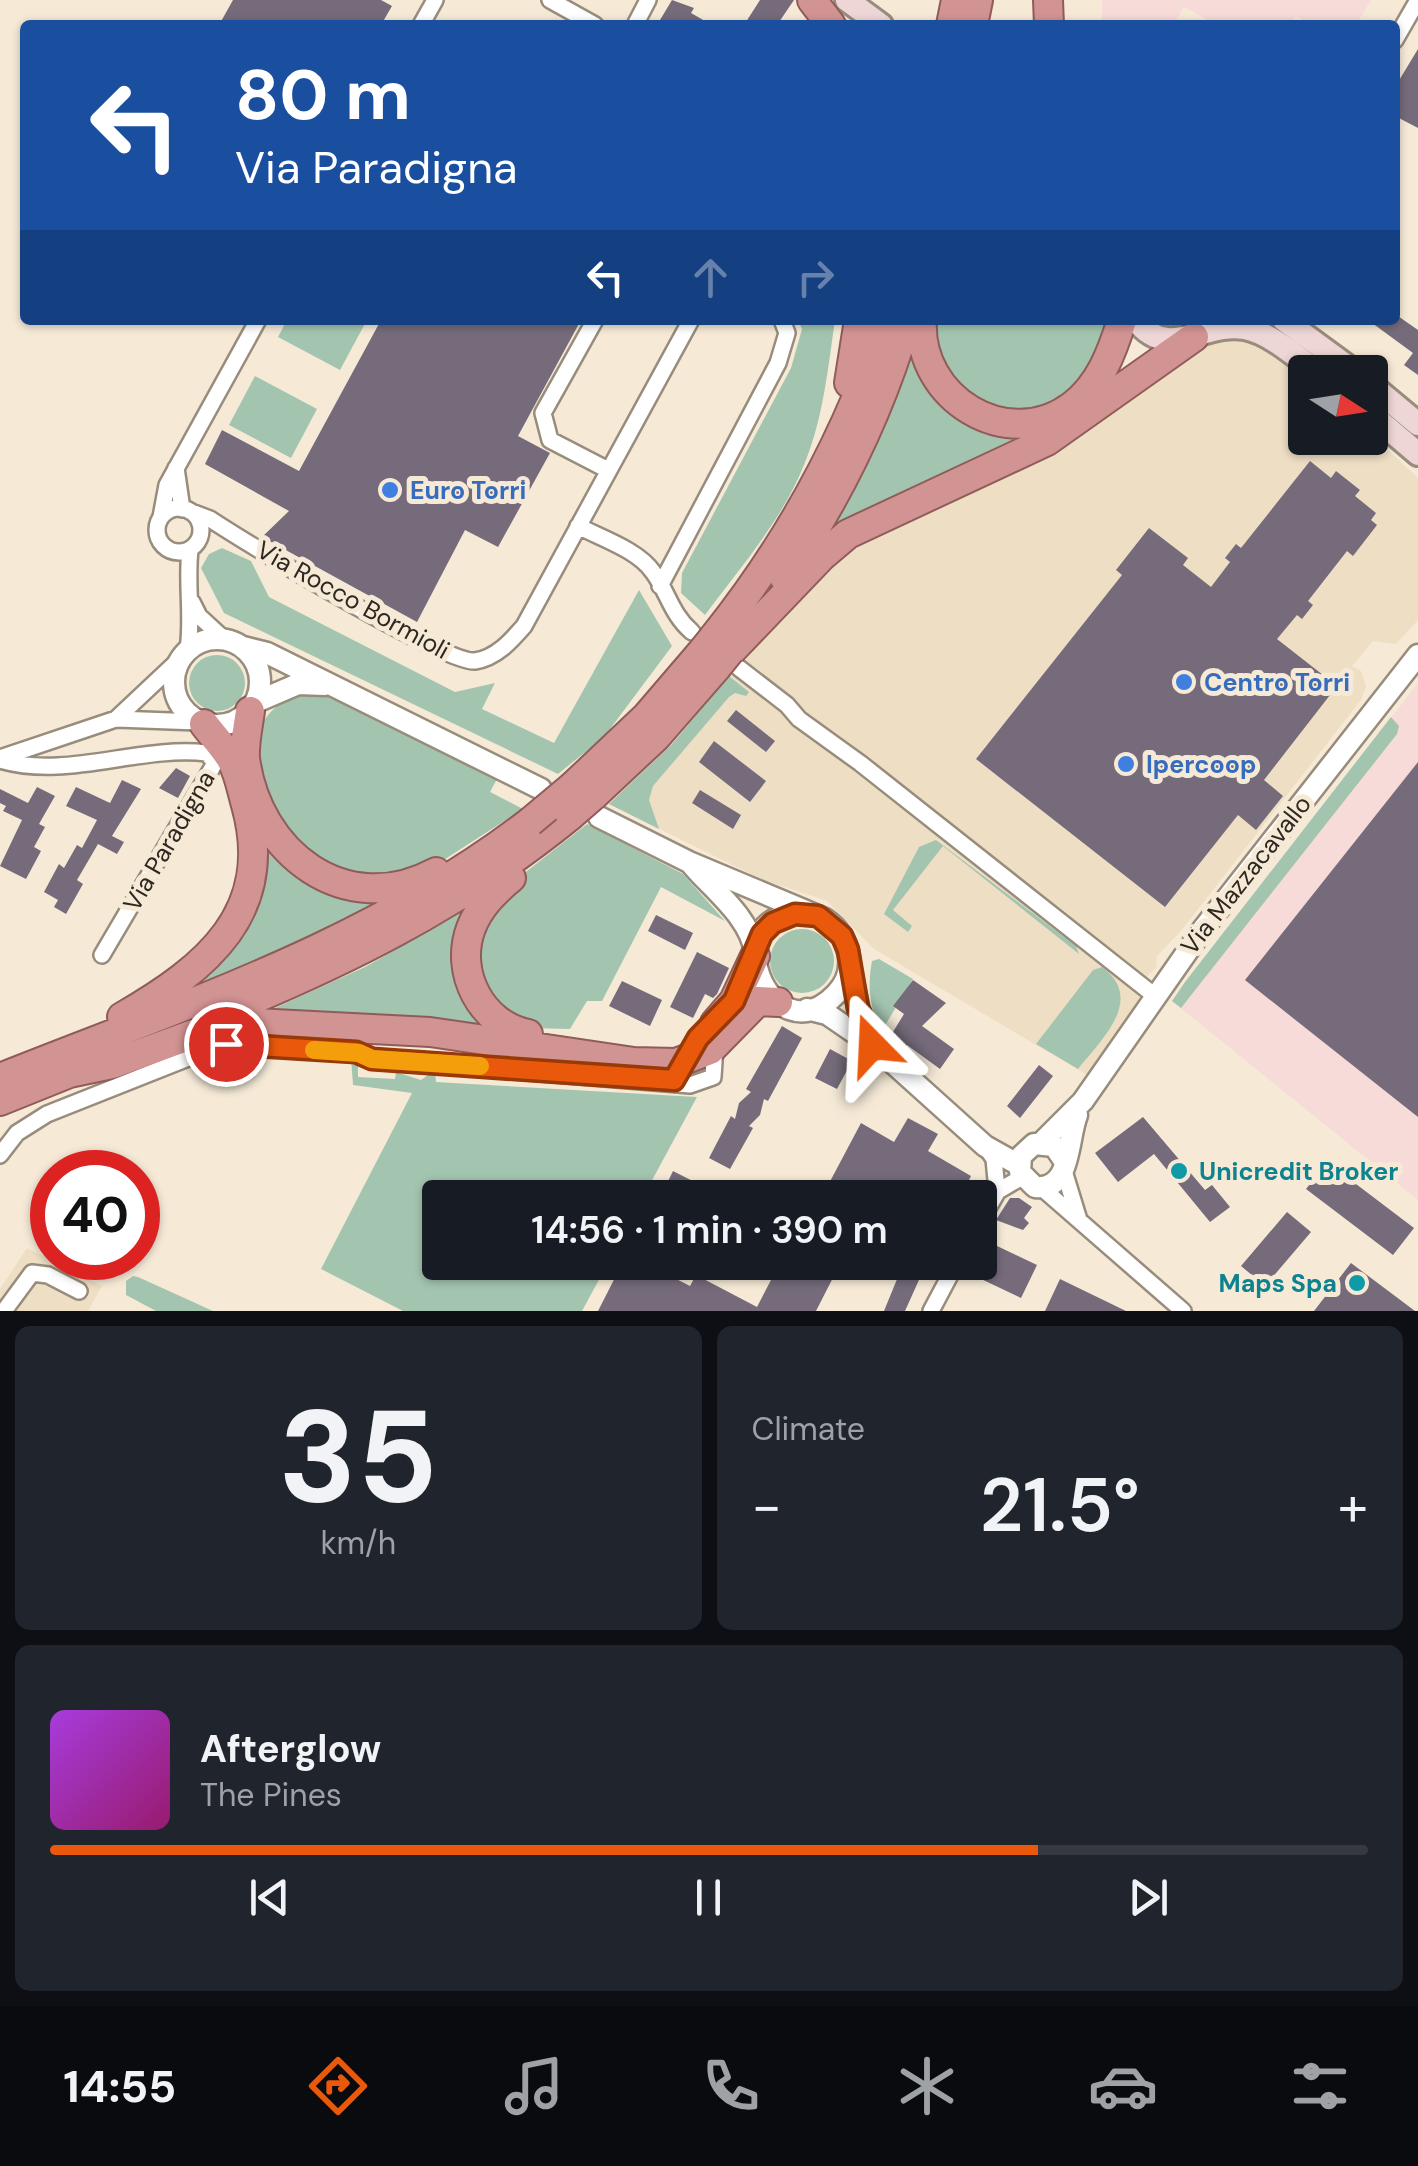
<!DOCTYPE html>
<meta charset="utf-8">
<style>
body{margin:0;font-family:"DM Sans",sans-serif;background:#20242c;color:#f1f3f6;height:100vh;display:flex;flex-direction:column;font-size:38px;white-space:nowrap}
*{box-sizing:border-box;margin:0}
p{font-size:32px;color:#9ea1a6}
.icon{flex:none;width:55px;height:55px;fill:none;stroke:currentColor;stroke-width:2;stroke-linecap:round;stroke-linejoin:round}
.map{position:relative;height:1311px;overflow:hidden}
.sheet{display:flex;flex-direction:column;gap:15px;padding:15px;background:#0d0f14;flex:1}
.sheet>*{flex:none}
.hud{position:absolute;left:20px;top:20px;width:1380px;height:305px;border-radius:10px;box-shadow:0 2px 8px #0004;background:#1a4fa0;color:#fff;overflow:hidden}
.needle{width:65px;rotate:102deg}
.fabs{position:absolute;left:1288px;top:355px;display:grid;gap:20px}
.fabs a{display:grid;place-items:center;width:100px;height:100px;border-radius:10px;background:#171b24;box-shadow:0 2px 8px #0004;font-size:50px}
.speed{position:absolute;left:30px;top:1150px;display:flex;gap:20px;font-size:50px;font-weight:700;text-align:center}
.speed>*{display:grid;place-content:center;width:130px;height:130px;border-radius:50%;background:#171b24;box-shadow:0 2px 8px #0004;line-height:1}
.speed .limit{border:15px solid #d22;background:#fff;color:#111}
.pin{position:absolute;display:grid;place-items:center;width:85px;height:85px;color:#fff;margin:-42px;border:5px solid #fff;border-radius:50%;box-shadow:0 2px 10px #0007}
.me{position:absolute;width:110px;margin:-55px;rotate:339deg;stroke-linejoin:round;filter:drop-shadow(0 0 8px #0008)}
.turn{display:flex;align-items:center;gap:35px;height:210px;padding:0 50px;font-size:45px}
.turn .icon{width:130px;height:130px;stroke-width:2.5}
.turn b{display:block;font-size:70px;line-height:85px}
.lanes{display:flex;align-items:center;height:95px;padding:0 50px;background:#0003;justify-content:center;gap:50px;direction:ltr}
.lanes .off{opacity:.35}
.big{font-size:75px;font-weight:600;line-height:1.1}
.sheet .tile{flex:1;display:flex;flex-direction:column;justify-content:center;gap:15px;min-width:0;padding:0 35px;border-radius:15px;background:#20242c}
.sheet .dial{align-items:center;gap:0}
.dial b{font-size:130px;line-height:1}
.song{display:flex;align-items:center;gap:30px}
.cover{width:120px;height:120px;border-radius:15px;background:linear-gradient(135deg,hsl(280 70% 55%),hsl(320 70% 35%))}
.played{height:10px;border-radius:5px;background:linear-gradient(90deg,#ea580c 75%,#363941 75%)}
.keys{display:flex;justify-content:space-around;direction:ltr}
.heat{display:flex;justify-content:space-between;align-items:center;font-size:55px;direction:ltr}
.sheet .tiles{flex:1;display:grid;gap:15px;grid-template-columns:1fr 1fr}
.tile:last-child{grid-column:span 2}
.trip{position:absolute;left:422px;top:1180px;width:575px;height:100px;border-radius:10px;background:#171b24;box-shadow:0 2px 8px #0004;font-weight:600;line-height:100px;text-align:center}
.tab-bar{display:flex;height:160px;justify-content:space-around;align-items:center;background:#090b0e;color:#9ea1a6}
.tab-bar .icon{width:70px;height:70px}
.tab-bar .active{color:#ea580c}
.tab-bar b{font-size:45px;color:#f1f3f6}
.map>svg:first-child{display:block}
.built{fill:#eedec4}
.industrial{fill:#f6dbd8}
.green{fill:#a3c5b0}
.building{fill:#756b7b}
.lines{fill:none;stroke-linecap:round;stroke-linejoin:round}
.minor-casing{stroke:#988d7c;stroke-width:20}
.tertiary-casing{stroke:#988d7c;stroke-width:25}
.secondary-casing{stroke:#988d7c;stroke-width:28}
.trunk-casing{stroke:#905c5a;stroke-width:32}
.minor{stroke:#fff;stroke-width:15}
.tertiary{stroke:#fff;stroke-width:20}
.secondary{stroke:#eed6d6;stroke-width:22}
.trunk{stroke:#d29393;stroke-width:28}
.trunk-bridge-casing{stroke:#905c5a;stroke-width:32;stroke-linecap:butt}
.trunk-bridge{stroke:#d29393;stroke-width:28}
.route-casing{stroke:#983908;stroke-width:25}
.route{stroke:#ea580c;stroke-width:18}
.slow{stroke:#f59e0b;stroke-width:18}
.shop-dot{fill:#3f7fe0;stroke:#f6ead7;stroke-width:4}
.culture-dot{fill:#0f9aa8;stroke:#f6ead7;stroke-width:4}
.labels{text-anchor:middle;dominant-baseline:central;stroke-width:10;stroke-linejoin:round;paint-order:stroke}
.shop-label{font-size:25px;font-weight:bold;fill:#366cbe;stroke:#f6ead7;text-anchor:start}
.street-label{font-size:25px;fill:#2d2821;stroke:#f6ead7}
.culture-label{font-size:25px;font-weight:bold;fill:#0d838f;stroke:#f6ead7;text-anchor:start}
</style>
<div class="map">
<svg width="1418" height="1311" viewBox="0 0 1418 1311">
<rect width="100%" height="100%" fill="#f6ead7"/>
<path class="built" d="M1238,336L1264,345L1305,377V438H1363L1383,456L1388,450L1418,478V620L1396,644L1373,641L1352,666L1361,671L1366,686L1361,700L1181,931L1157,956L1156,968L1149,974L1139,999L1087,1075L874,949L827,901L761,879L609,804L687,728L837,552L1194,344Z
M27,1248L102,1286L88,1311H0V1289Z"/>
<path class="industrial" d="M1102,0H1371L1356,25H1311L1296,16L1289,25H1217L1184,7L1173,25H1102Z
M1418,683V1200L1172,1001Z"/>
<path class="green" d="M287,320H367L340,370L278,337Z
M798,320H835C828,368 823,420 804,465C782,520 740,568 705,615L681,593L682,573L791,368L802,329Z
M929,320H1115L1101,361L1059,405L998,413L950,382Z
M913,350L935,388L1055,424L830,533L873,449Z
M255,376L317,409L291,458L229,425Z
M222,548L251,561L269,597L455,692L495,683L482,709L554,743L639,590L672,646L604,737L558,774L224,613L201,568L209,554Z
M189 683a28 28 0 1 1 56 0a28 28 0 1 1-56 0Z
M729,676L749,692L746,696L735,693L729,697L653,786L649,800L659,829L609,804L672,744Z
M300,692L325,694L497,779L490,792L523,809L436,865L364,880L288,843C264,786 224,728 300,692Z
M1391,717L1399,726L1397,734L1181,1008L1172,1001L1185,982Z
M587,824L683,874L725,921L661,887L602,1001H587L570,1029L530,1028L491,1008L472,947L513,882Z
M265,840L381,898V903L349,922L205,982L203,977C255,929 254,906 265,840Z
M936,840L1076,946L1079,954L943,846L893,910L912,926L908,932L884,914L919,847Z
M467,909L480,1026L266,1012L365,967Z
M770 961a32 32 0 1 1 64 0a32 32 0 1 1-64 0Z
M879,959L913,979L881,1032C870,1008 867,987 872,961Z
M1102,967C1146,999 1101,1040 1078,1069L1036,1044L1093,970Z
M219,1048L358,1058V1077L395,1079L396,1072L421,1080L435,1070L436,1082L697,1097L643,1197L440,1198V1262L608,1263L582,1311H403L321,1269L412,1093L353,1085L351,1058L269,1055L215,1057L68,1110Z
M133,1276L138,1277L213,1311H156L126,1295V1281Z"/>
<path class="building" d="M233,0H381L392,6L381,25H219Z
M672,0L694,8L691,13L712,25H667L660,20Z
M760,0H794L777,25H744Z
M1418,49V128L1395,116V87Z
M1395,314L1418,330V375L1404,365L1413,353L1368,320H1395Z
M381,320H581L518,436L550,453L498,547L465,530L417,622L262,537L289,511L205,464L222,430L299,471Z
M1310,461L1331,478L1336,471L1360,490L1355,496L1376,513L1371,520L1377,525L1353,556L1347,551L1308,601L1313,605L1302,619L1297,615L1277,639L1337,686L1264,780L1283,796L1256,830L1238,815L1165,907L976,759L1122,575L1116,570L1149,528L1188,558L1183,565L1211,587L1230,562L1225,558L1236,544L1241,548Z
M736,710L775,741L766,752L727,721Z
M714,741L766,781L750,802L699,762Z
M1418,762V1117L1245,980Z
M176,768L190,776L178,798L159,788Z
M122,780L141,789L112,836L124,842L117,854L98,844L77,880L83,884L66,914L54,907L58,900L44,892L59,864L64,868L77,845L82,848L97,820L66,806L76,787L110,803Z
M37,787L55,796L39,824L45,827L34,847L41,851L26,879L0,866L22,820L3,811L6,806L0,803V789L28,803Z
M700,790L741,815L733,829L692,803Z
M656,915L693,933L685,950L648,931Z
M697,952L729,968L717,994L713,998L705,994L693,1018L670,1007Z
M913,980L946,1003L922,1026L954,1049L940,1069L907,1045L902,1052L888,1040L904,1014L893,1006Z
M622,981L662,1000L650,1026L609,1006Z
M782,1026L802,1038L768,1101L764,1099L760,1115L749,1126L753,1128L730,1169L709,1158L731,1116L735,1119L739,1103L751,1092L746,1089Z
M830,1049L852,1061L837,1089L815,1078Z
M1039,1065L1053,1076L1020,1118L1007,1106Z
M1143,1117L1205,1190L1212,1185L1230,1207L1210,1222L1154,1154L1118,1182L1095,1153Z
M908,1118L938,1134L928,1151L971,1176L960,1198H844L826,1189L861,1123L894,1142Z
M1327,1162L1414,1228L1393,1255L1306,1189Z
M673,1171L726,1198H660Z
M1010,1198H1019L1032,1207L1024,1218L1029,1223L1023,1230L996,1220Z
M1287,1212L1311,1232L1265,1286L1241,1266Z
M995,1245L1037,1265L1021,1298L979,1278Z
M623,1262H643L690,1286L696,1275L757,1307L771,1280L737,1262H841L816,1311H598Z
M904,1262L923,1271L905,1311H884Z
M1351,1263L1415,1311H1314Z
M1060,1279L1126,1311H1045Z"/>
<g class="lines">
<g class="minor-casing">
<path id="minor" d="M550,0L595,25
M421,25L435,0
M635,25L648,0
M1395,40L1418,0
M595,320L543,413L550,440L608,470
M176,468L182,509
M157 530a22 22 0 1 1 44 0a22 22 0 1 1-44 0Z
M189,511L210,519C246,543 445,664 475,661C496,658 511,641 524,626L691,320
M161,517L167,485L258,320
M578,526C601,538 638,550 653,572C668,592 671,614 692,632
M660,586L778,363L787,333L782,320
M192,602L199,616L224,639
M188,650C193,615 186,584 190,550
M739,668L787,705L799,719L860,763L1155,996
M116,719L182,657
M0,758L116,719L198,722
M0,760C67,780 139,745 207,753L215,763L102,955
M985,1146L994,1159L996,1180
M0,1155L17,1133L47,1114L221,1045L245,1044L357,1052L372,1059L690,1085L713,1077L715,1046
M1064,1171L1079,1220
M1043,1189L1183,1311
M980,1222L998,1191L1022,1177
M4,1311L32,1273L48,1275L79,1291
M931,1311L957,1262"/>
</g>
<g class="tertiary-casing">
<path id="tertiary" d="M174 682a43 43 0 1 1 86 0a43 43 0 1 1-86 0Z
M243,647L267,653L541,789
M256,702L298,684L325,685
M599,817L689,862L825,919C850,936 859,970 836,994C770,1063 707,904 810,914
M692,865C713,890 751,918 755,953
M850,968L859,1012L874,1045
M807,1009L827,1014L875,1047L985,1146L1019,1165
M1042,1142L1083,1101L1203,929L1418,655
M1065,1162L1054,1146L1034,1144L1021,1156L1020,1172L1035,1187C1072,1191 1067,1140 1077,1115"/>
</g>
<g class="secondary-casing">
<path id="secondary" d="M847,0L881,25
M1136,320C1168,362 1204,321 1244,328C1271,333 1296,357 1317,372
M1284,320L1355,372
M1370,384L1418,424
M1370,413L1418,454"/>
</g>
<g class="trunk-casing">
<path id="trunk" d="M812,0L831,25
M1048,0L1049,25
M951,25L956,0
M973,25L978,0
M922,320C917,398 1007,454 1072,406C1100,385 1112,352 1122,320
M849,383L859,320
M784,577C838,498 880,412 907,320
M713,638C790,542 847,437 886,320
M731,651L822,556L848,534L1047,441L1194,337
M250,711C248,726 244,743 245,758C257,853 345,921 436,872
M573,786L646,717L700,654
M593,796L656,737L717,667
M511,878C494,892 479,907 471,928C454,973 482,1025 528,1034
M122,1017C207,968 276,912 246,805C242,791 239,774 232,761C225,748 213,736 204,724
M206,1019C340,965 457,908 570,816
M715,1023L734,1001L755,956
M69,1073L112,1064L202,1031L255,1023L430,1032L634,1062L676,1063L710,1050L758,1001L778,1002
M0,1078C183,1005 372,944 530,822
M0,1101L87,1066"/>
</g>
<use href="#minor" class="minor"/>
<use href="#tertiary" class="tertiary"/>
<use href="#secondary" class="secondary"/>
<use href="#trunk" class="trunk"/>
<g class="trunk-bridge-casing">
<path id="trunk-bridge" d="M700,654L713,638
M717,667L730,651
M570,816L593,796
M530,822L573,786"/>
</g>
<use href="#trunk-bridge" class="trunk-bridge"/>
</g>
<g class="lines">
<g class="route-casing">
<path id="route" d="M226,1044L356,1052L372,1059L674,1080L698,1038L734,1001L762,934L773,923L795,914L818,916L842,936L848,950L858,1008L875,1046L872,1045"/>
</g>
<use href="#route" class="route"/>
<path class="slow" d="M314,1050L359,1053L372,1059L480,1066"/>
</g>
<g class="shop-dot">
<circle cx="390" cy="490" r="10"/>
<circle cx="1184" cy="682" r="10"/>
<circle cx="1126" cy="764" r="10"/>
</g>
<g class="culture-dot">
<circle cx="1179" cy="1171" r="10"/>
<circle cx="1357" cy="1283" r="10"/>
</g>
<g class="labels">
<g class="shop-label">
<text x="410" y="490">Euro Torri</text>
<text x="1204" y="682">Centro Torri</text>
<text x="1146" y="764">Ipercoop</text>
</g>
<g class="street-label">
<text transform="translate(353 600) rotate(29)">Via Rocco Bormioli</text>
<text transform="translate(169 841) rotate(-60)">Via Paradigna</text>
<text transform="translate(1246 875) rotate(-52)">Via Mazzacavallo</text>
</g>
<g class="culture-label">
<text x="1199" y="1171">Unicredit Broker</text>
<text x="1337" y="1283" text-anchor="end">Maps Spa</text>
</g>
</g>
</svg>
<div class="fabs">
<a><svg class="needle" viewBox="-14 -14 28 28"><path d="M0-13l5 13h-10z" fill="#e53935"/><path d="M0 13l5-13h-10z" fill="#9ea1a6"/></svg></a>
</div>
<div class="speed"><div class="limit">40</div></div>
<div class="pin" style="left:226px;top:1044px;background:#d93025"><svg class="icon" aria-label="arrive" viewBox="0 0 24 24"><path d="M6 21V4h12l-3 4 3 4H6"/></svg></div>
<svg class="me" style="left:872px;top:1045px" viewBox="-20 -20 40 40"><path d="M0-17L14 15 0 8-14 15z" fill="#ea580c" stroke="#fff" stroke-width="4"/></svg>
<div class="trip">14:56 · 1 min · 390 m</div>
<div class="hud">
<div class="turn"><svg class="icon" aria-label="left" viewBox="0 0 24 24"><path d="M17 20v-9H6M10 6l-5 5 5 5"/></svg><div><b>80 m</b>Via Paradigna</div></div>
<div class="lanes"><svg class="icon" aria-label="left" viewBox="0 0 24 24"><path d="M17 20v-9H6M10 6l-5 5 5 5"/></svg><svg class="icon off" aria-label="ahead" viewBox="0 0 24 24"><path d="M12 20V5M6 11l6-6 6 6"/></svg><svg class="icon off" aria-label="right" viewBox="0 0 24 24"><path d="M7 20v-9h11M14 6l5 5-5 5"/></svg></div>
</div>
</div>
<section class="sheet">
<div class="tiles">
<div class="tile dial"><b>35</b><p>km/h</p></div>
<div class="tile"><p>Climate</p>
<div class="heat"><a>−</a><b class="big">21.5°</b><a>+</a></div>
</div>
<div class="tile">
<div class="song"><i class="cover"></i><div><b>Afterglow</b><p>The Pines</p></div></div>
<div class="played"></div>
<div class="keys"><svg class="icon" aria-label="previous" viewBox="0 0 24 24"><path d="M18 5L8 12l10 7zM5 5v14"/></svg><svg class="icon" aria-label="pause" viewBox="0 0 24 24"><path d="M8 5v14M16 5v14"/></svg><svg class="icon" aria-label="next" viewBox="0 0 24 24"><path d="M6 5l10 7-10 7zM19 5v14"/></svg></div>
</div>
</div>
</section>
<nav class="tab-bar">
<b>14:55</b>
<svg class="icon active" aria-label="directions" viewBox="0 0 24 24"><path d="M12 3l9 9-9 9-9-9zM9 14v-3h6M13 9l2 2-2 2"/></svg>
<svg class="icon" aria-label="music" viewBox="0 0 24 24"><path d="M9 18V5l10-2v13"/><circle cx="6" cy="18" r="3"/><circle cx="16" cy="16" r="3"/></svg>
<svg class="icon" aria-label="phone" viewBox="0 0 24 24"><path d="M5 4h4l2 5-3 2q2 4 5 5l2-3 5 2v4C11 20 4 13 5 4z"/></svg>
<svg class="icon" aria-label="climate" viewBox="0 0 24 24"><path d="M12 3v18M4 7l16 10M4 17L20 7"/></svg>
<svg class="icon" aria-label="car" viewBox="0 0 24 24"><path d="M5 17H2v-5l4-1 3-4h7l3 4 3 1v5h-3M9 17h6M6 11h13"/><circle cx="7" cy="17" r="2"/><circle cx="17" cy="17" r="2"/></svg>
<svg class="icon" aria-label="filters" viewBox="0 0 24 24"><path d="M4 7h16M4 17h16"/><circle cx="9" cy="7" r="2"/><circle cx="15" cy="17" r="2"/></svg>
</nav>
